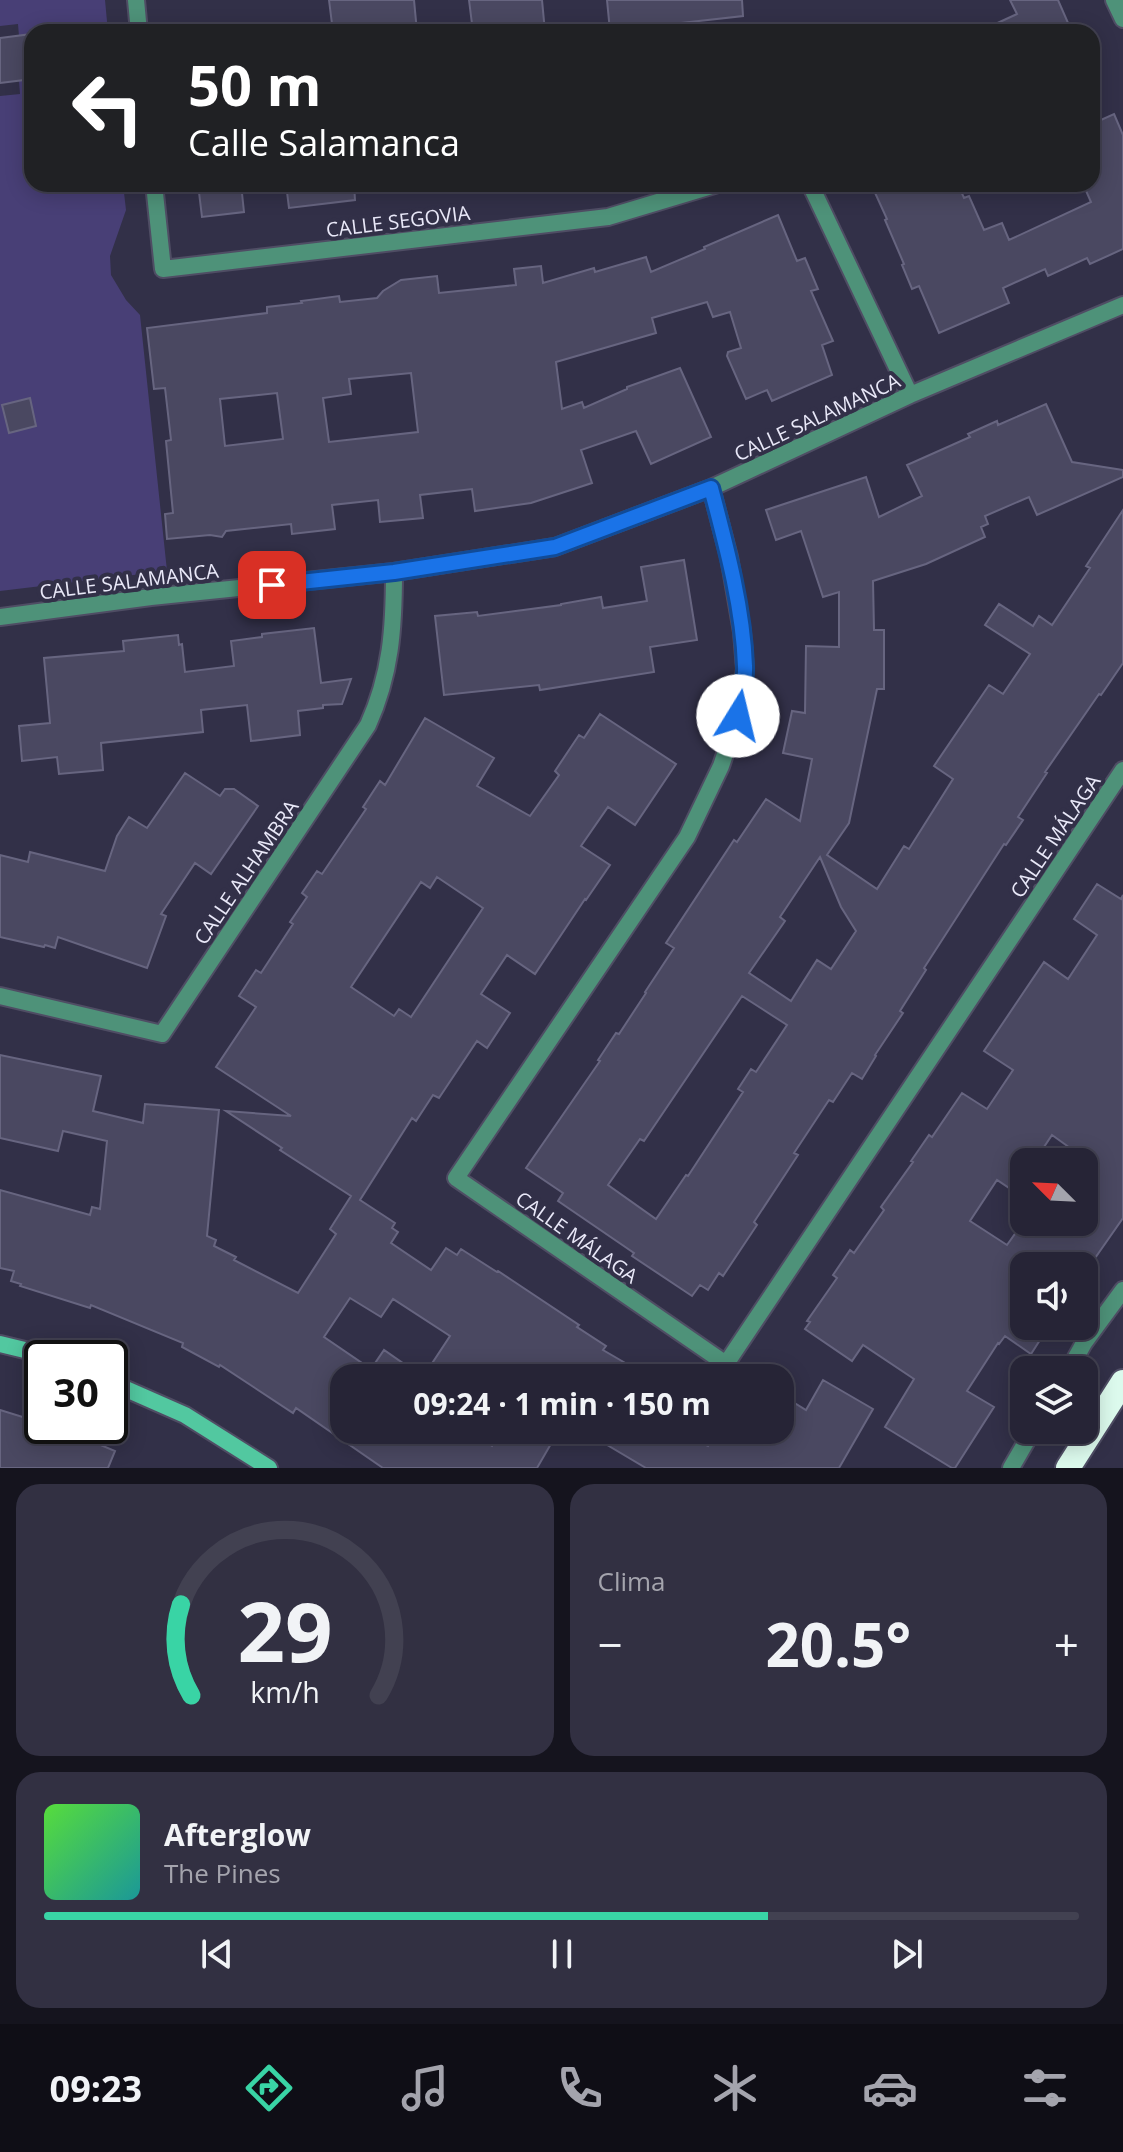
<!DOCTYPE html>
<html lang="es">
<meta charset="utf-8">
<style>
body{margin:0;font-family:"Open Sans",sans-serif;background:#323042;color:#f1f3f6;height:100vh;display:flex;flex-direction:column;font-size:30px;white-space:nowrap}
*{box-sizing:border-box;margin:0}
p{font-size:26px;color:#a4a4ad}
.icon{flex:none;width:44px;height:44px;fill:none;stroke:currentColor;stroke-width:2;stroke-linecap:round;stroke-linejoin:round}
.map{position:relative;height:1468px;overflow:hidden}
.panel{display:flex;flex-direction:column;gap:16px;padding:16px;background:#15141e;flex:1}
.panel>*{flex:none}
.guide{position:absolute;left:24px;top:24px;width:1076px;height:168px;border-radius:24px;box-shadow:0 4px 20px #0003,0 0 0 2px #424151;background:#202124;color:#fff;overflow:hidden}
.needle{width:52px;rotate:294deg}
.buttons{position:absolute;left:1010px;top:1148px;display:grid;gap:16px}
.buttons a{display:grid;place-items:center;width:88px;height:88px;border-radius:16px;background:#262436;box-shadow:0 4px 20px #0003,0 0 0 2px #424151;font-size:40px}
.speed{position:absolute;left:24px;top:1340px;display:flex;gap:16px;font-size:40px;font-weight:700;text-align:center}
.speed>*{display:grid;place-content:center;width:104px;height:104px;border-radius:50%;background:#262436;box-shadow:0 4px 20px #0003,0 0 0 2px #424151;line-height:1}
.speed .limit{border:4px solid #111;border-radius:12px;background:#fff;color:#111}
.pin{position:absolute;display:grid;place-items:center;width:68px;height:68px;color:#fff;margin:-34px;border-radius:16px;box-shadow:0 4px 12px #0006}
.me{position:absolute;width:88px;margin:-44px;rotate:9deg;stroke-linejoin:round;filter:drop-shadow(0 0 6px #0008)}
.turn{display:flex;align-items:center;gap:28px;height:168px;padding:0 32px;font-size:36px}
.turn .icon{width:104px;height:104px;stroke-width:2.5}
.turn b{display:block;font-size:56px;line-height:68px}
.big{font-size:60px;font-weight:700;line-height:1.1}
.panel .widget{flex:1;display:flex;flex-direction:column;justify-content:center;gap:12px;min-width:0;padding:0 28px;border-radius:24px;background:#323042}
.panel .dial{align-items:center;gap:0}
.dial svg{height:208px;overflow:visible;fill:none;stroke:#424151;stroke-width:7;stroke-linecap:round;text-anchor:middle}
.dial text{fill:#f1f3f6;stroke:none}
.song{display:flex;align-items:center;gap:24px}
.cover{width:96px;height:96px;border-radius:12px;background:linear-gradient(135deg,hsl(110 70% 55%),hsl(180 70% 35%))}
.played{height:8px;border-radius:4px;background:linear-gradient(90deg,#39d4a5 70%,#424151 70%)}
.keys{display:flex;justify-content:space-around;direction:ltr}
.heat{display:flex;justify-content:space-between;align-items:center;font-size:44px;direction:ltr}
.panel .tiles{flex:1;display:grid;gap:16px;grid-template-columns:1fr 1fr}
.widget:last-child{grid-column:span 2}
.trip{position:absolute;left:330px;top:1364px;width:464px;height:80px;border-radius:24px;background:#262436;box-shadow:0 4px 20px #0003,0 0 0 2px #424151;font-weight:700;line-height:80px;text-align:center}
.menu{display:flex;height:128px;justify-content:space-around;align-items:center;background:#0f0e16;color:#a4a4ad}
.menu .icon{width:56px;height:56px}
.menu .on{color:#39d4a5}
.menu b{font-size:36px;color:#f1f3f6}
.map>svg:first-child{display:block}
.green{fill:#483f76;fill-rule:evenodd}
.building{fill:#4a4861;stroke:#676580;stroke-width:2;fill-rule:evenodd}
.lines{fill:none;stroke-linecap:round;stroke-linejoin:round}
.street-casing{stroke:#4f4d64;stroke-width:20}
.secondary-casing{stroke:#4f4d64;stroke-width:20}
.highway-casing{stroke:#4f4d64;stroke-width:28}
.street{stroke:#4e9279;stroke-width:16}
.secondary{stroke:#52c8a0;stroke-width:16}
.highway{stroke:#dcfaed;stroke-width:24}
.route-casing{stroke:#114b97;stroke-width:20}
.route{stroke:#1a73e8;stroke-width:14}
.labels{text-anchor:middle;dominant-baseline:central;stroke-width:8;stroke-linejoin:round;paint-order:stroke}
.street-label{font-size:20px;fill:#e9e8f8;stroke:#323048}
</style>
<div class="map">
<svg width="1123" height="1468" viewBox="0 0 1123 1468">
<rect width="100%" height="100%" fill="#323048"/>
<path class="green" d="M0,0H105L108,32H80L79,28L32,32V34L19,36L18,24L0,26Z
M32,79V184H123L126,210L110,256L111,275L126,300L140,315L167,571L0,591V96L20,94L19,81ZM30,399L36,426L9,433L3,405Z"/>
<path class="building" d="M329,0H414L417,32H333Z
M469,0H542L545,32H502V29L473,32Z
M607,0H742L743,16L610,31Z
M1010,0H1058L1072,32H978L1017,14Z
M32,34V79L0,83V38Z
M1114,114L1123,135V249L1090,264L1087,258L1048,276L1045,269L1003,288L1009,303L939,333L919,286L912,289L902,265L904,264L885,220L887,219L871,184H958L964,198L969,196L984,230L1002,223L1009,240L1091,202L1083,184H1092V124Z
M198,184H241L244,212L202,217Z
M286,184H354L355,200L289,208Z
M778,215L797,261L805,258L818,289L811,291L833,341L822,345L832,375L772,401L767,390L746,399L727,356L728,352L741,348L730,312L713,317L707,302L652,318L656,333L556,362L562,409L582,402L584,408L627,389V387L680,368L711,437L651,464L636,431L581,450L592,483L531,503L475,511L472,489L420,495L423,518L380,522L378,500L332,505L335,529L292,534L291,524L226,531L222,537L210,535L167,539L165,514L173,513L166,441L171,440L165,388L154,389L147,328L267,313V307L302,303L301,301L339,296L340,302L377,298L383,291L401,280L437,276L439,293L516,285L514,269L541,266L543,283L594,268L595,272L646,257L651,272L705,249L704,247ZM411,373L418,432L329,442L323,398L351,394L349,379ZM277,393L283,439L225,446L220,399Z
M30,398L36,426L9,433L2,405Z
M1046,404L1072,462L1123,470V477L1037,515L1029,497L985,516L988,524L981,527L985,537L926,564L873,581L874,630H884V689H877L849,823L827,855L877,889L904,846L909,849L953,779L934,766L989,685L1003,694L1030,654L985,625L999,604L1033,626L1039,616L1052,625L1090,568L1086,566L1123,510V663L1101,695L1099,694L1045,772L1047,773L1018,817L1023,820L1006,845L1004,844L924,968L926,970L900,1011L903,1013L875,1055L876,1056L862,1079L852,1073L833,1102L829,1100L794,1153L798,1155L754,1222L757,1225L723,1276L719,1273L708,1290L700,1285L692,1296L632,1256L634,1253L558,1201L563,1193L526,1168L600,1061L598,1060L616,1033L619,1034L646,993L645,992L674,948L666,943L734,840L737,842L766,799L800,821L812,759L783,753L792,711L805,713L806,646L839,647V592L823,597L801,531L776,540L766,510L866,477L879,517L922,496L907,465L970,437L968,434L997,421L998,425ZM820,857L841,907L856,931L831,969L817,960L791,1001L749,973L785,921L780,917ZM742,996L787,1025L756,1072L751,1069L738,1089L743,1092L688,1176L686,1175L656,1219L608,1185L640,1139L644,1141Z
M684,560L697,640L650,647L654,672L540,690L539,685L444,695L435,616L477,612L478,616L561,605V604L601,597L603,608L647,601L641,567Z
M314,628L321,683L351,679L342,704L323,705V708L298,711L300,735L251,741L247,705L201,710L203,732L101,743L103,770L59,774L57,757L22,761L19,726L50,723L44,658L124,651L123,641L178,635L179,645L182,644L185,672L234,666L231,641L262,637V634Z
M600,714L676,764L635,825L608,807L581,846L610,865L586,900L585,899L535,974L507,955L481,994L510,1013L487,1048L477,1041L439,1098L433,1095L416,1121L412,1118L360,1200L395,1223L392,1228L398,1232L391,1243L431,1270L446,1248L457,1255L461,1249L497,1272L498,1271L579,1325L577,1327L606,1346L603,1350L651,1378H344V1430H466L492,1446L502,1430H559L537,1468H383L296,1408L293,1413L220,1365L219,1367L182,1347L183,1343L91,1305L90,1308L20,1286L21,1284L11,1281L14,1271L0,1268V1190L90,1215L92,1207L100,1209L107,1141L63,1131L58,1151L0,1138V1055L101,1076L93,1111L143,1123L145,1104L219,1110L207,1236L216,1240L214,1246L236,1257L234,1260L298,1293L336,1234L330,1229L351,1196L280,1150L282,1148L226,1111L291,1116L216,1067L256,1007L239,996L256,970L261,973L293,924L290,922L307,897L302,893L317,871L322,874L366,809L363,807L380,781L385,785L425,718L494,758L477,786L530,816L559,775L555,771L579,735L584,738ZM437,877L483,908L411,1017L399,1009L394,1016L351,987L421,882L430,888ZM350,1298L381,1317L393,1299L450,1336L423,1377L384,1350L371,1369L324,1337Z
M185,773L220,796L225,789H234L258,806L211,874L195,863L161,914L166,916L147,968L58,937L55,948L45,945L44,947L0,937V855L28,862L30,852L105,871L117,836L129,817L147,828Z
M1097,884L1121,899L1123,895V1218L1086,1271L1084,1270V1266H1079L1063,1255L1056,1266H1024V1326H1049L1031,1354L1005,1336L999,1344L998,1343L967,1391L994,1407L955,1468H952L885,1427L914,1379L863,1345L852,1361L805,1329L810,1322L807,1321L837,1278L833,1275L850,1250L854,1253L884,1210L881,1207L913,1162L911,1161L929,1135L932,1137L962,1093L987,1109L1013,1070L984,1051L1044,962L1068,979L1097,935L1074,919ZM1052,1135L1084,1158V1222L1024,1221L1007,1245L970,1221L997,1180L1024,1198V1162H1034Z
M823,1380L873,1409L839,1468H646L582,1430H673L708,1446L715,1430H780V1394L806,1410Z
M0,1410L42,1423V1426H52L65,1430L115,1451L108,1468H0Z"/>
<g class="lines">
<g class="street-casing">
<path id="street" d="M136,0L139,32
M1114,0L1123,19
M154,184L163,269L608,217L718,184
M810,184L910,395
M711,488L729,557L742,632L745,669L738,716L721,766L687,837L456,1178L726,1364L1123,770
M0,617L151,597L394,572L555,547L711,488L910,395L1123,305
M0,996L162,1034L368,725C391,674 394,628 394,572
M1069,1370L1084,1343L1123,1290
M1011,1468L1033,1430"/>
</g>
<g class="secondary-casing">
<path id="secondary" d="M0,1344L33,1352L49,1358
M110,1382L185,1415L269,1468"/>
</g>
<g class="highway-casing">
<path id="highway" d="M1068,1468L1123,1382"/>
</g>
<use href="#street" class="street"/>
<use href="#secondary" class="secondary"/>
<use href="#highway" class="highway"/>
</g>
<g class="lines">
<g class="route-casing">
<path id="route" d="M272,585L394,572L555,547L711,488C726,545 743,607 745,666C746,682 740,700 738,716"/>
</g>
<use href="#route" class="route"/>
</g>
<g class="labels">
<g class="street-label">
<text transform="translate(398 221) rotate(-7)">CALLE SEGOVIA</text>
<text transform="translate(817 417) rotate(-25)">CALLE SALAMANCA</text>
<text transform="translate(129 581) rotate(-7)">CALLE SALAMANCA</text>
<text transform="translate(1055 836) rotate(-56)">CALLE MÁLAGA</text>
<text transform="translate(246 872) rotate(-56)">CALLE ALHAMBRA</text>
<text transform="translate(577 1237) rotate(35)">CALLE MÁLAGA</text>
</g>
</g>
</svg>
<div class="buttons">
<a><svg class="needle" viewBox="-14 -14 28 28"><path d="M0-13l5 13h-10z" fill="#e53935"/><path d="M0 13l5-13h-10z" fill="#a4a4ad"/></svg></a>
<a><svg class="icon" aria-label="sound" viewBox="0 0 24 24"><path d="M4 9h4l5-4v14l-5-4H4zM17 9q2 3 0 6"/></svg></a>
<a><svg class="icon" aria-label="layers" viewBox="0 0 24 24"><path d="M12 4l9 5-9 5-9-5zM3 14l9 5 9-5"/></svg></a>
</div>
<div class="speed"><div class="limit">30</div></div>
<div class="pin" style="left:272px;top:585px;background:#d93025"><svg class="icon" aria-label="arrive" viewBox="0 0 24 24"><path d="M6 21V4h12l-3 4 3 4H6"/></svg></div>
<svg class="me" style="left:738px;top:716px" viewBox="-20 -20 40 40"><circle r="19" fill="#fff"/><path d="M0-13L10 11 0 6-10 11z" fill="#1a73e8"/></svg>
<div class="trip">09:24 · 1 min · 150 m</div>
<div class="guide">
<div class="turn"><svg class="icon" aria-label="left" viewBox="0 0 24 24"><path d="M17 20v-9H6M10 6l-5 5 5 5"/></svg><div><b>50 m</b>Calle Salamanca</div></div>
</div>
</div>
<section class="panel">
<div class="tiles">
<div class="widget dial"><svg viewBox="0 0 100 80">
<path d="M14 69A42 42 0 1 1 86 69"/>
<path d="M14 69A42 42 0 0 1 10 34" stroke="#39d4a5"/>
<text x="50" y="56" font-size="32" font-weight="700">29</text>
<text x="50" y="72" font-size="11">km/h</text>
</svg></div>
<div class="widget"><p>Clima</p>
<div class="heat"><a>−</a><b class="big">20.5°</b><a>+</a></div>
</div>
<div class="widget">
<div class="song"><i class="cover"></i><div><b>Afterglow</b><p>The Pines</p></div></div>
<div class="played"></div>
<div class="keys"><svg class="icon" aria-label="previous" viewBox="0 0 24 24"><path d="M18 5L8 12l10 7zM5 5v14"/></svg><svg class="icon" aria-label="pause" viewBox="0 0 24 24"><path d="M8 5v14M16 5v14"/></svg><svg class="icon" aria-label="next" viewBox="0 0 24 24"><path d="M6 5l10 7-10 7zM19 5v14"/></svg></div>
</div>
</div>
</section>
<nav class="menu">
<b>09:23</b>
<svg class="icon on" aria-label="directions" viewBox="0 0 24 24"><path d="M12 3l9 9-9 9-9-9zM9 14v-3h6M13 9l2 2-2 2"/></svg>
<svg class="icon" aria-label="music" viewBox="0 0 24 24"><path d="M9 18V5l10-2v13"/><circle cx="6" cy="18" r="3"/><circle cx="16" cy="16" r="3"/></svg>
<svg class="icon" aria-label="phone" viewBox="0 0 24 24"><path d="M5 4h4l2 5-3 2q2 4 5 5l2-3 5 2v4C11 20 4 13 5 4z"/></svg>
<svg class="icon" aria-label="climate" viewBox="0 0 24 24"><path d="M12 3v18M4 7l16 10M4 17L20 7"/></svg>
<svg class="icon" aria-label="car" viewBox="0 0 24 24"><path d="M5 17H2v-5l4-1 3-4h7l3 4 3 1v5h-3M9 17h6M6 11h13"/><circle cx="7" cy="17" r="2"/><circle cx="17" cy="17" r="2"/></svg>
<svg class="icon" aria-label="filters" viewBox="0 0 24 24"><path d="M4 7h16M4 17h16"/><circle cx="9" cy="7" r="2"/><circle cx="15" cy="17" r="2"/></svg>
</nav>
